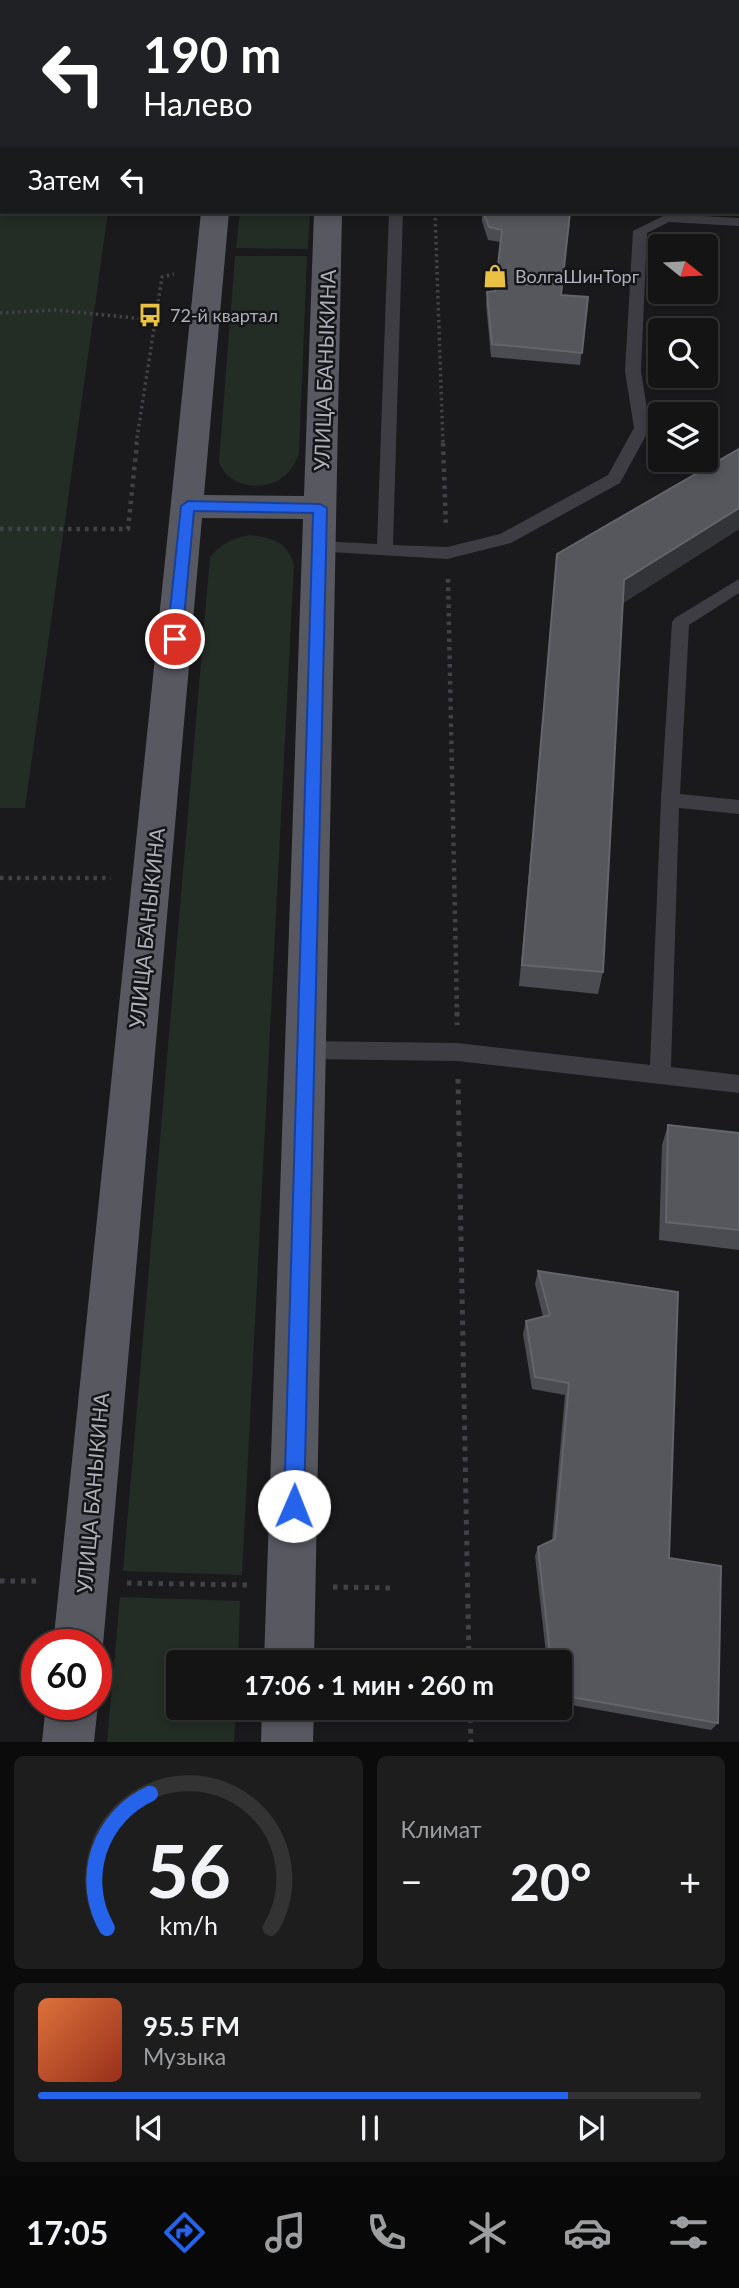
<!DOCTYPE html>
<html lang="ru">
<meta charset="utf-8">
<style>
body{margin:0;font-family:Lato,sans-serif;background:#1d1d1e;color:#f1f3f6;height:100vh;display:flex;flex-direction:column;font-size:26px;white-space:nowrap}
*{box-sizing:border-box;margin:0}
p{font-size:23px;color:#9d9ea0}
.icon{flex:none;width:38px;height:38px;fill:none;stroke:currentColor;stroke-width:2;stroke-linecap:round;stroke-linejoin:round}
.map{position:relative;height:1742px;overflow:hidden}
.sheet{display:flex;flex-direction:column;gap:14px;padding:14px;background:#0b0b0c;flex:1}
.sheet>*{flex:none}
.hud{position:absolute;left:0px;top:0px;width:740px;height:214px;box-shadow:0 4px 10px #0003,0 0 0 2px #333334;background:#202124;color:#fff;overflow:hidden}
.needle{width:46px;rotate:108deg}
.fabs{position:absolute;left:648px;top:234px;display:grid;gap:14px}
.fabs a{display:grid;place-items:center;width:70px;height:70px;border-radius:7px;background:#141415;box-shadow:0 4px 10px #0003,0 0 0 2px #333334;font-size:35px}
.speed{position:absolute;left:21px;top:1629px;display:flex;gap:14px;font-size:35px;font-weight:700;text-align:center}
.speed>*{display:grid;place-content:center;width:91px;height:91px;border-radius:50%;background:#141415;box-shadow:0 4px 10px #0003,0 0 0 2px #333334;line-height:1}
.speed .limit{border:10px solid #d22;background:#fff;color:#111}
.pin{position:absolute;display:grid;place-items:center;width:60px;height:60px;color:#fff;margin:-30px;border:4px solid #fff;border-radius:50%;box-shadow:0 2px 7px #0007}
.me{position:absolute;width:77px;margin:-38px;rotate:1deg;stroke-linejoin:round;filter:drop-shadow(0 0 5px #0008)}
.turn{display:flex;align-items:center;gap:24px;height:147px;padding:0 28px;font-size:32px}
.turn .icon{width:91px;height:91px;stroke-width:2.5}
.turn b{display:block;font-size:49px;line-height:60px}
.then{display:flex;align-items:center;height:66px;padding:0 28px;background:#0003;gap:14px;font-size:26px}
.big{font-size:52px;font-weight:700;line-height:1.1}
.sheet .card{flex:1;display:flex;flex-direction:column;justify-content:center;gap:10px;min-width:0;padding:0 24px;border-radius:10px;background:#1d1d1e}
.sheet .dial{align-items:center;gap:0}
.dial svg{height:182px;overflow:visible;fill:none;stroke:#333334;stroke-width:7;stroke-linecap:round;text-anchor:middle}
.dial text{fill:#f1f3f6;stroke:none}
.song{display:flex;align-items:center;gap:21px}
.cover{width:84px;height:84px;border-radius:10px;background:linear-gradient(135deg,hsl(20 70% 55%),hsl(10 70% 35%))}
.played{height:7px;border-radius:4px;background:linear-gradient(90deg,#2563eb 80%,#333334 80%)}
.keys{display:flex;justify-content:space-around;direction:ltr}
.heat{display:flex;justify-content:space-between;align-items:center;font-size:38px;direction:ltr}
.sheet .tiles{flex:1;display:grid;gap:14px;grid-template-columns:1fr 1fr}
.card:last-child{grid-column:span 2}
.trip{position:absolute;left:166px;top:1650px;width:406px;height:70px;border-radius:7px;background:#141415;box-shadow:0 4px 10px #0003,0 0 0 2px #333334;font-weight:700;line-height:70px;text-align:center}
.menu{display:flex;height:112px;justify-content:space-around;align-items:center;background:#080808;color:#9d9ea0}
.menu .icon{width:49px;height:49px}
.menu .selected{color:#2563eb}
.menu b{font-size:32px;color:#f1f3f6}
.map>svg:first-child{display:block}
.green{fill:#242c26}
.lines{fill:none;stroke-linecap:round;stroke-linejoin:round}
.path-far2{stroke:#414248;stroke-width:3.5;stroke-dasharray:2.5 3.5;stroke-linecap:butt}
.path-far1{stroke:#414248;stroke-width:4.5;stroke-dasharray:3.5 5;stroke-linecap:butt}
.path{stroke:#414248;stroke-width:5;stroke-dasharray:4.5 6;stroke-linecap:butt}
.service{fill:#3d3d43;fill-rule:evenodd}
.primary{fill:#575860;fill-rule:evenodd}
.wall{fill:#4b4c51}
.shaded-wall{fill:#333437}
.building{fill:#56575c;stroke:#64656b;stroke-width:2}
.route{fill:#2563eb;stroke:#184099;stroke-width:2}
.labels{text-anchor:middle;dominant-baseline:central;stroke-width:5;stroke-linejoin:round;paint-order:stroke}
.far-poi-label{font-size:18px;fill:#adb0bb;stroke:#151517;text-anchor:start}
.street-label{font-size:21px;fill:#adb0bb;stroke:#151517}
</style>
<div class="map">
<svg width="739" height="1742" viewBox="0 0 739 1742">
<rect width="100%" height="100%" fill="#1a1a1c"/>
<path class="green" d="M0,0H161L2,2V212H108L25,808H0Z
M240,212H310L308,249L236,248Z
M235,256H307L299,454C295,464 289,474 279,480C259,492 225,485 219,461Z
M250,535C272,538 288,542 294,565L242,1575L123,1571L210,557C222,543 233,538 250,535Z
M120,1597L240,1601L238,1662H178V1708H236L234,1742H107Z"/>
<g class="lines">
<path class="path-far2" d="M435,212L443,444
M0,313L55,310L155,320
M136,444L162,277L174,274"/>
<path class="path-far1" d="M443,443L446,528
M0,529H128L137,443
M448,579L457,1013
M0,878H111"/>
<path class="path" d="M457,1012V1025
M458,1079L469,1662
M0,1581H41
M127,1583L248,1585
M333,1587L392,1588
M470,1708L471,1742"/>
<path class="service" d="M578,0H590V2H578Z
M738,50H739V58H738Z
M389,212H403L393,545L447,547L500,534L608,475L634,428L625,371L633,231L667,214L739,218V226L669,222L647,233L641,371L650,428L620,483L511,543L447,559L313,551L311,547L319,541L377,544Z
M739,579V593L689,625L680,794L739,800V814L679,808L671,1067L739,1075V1093L457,1061L306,1059L299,1056L296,1050L299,1044L306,1041L457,1043L650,1065L661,800L672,622L675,618Z"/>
<path class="primary" d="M225,0H249V2H225Z
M327,0H351V2H327Z
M201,212H229L204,495L304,496L314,212H342L314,1662H264L303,519L202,518L103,1645L96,1662V1645H53Z
M96,1700L98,1704L94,1742H42L46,1704H96Z
M262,1708H314L313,1742H261Z"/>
</g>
<path class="wall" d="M482,212H571L561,295L588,297L580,365L491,357L486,304L487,292L495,291L501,242L488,240L482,221Z
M739,449V529L623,603L603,972L598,994L519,986L557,554Z
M668,1125L739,1133V1250L659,1240L662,1145Z
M538,1271L669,1558L718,1723L711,1730L560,1703V1662H547L535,1556L538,1547L552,1540L565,1395L532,1389L523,1334L526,1321L543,1317L535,1284Z"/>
<path class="shaded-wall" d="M739,508V529L620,605L624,580Z"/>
<path class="building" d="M492,0H541L540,2H491Z
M738,136H739V171H738Z
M483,212H570L561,295L588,297L582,353L492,344L487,292L495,291L502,230L489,227Z
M739,449V508L624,580L603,972L522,965L557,554Z
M668,1125L739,1133V1230L666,1222Z
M538,1271L678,1292L669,1558L721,1566L718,1723L560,1695V1662H551L538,1547L555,1539L569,1383L535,1377L526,1321L550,1315Z"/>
<path class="route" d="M188,501L320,504L327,508L304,1506L301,1513L294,1516L287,1513L284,1506L313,513L194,511L182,639L175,644L167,639L181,506Z"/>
<defs>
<g id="shop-bare" transform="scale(1.89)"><path d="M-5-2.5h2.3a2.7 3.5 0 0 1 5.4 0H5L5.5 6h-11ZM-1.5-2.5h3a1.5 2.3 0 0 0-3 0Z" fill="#e9c245" stroke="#151517" stroke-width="2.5" paint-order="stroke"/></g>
<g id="bus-bare" transform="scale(1.89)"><path d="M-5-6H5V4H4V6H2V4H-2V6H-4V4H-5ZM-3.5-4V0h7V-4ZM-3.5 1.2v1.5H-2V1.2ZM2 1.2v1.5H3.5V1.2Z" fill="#e9c245" stroke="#151517" stroke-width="2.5" paint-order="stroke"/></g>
</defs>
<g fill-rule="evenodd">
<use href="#shop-bare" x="495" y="276"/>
<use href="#bus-bare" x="150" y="315"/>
</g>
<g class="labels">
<g class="far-poi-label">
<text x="515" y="276">ВолгаШинТорг</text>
<text x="170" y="315">72-й квартал</text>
</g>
<g class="street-label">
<text transform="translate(324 370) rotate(-88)">УЛИЦА БАНЫКИНА</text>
<text transform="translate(146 928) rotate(-84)">УЛИЦА БАНЫКИНА</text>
<text transform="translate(92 1493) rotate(-85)">УЛИЦА БАНЫКИНА</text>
</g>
</g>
</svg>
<div class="fabs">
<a><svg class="needle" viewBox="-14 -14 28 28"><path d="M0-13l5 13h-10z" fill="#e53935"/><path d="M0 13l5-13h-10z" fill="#9d9ea0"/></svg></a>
<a><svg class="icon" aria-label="search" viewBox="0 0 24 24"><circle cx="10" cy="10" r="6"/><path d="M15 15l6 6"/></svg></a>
<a><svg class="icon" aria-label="layers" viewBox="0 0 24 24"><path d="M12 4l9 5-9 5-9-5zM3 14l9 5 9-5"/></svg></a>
</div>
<div class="speed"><div class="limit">60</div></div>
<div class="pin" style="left:175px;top:639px;background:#d93025"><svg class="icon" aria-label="arrive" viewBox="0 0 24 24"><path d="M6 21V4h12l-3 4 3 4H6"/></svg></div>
<svg class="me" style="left:294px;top:1506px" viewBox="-20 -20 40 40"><circle r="19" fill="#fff"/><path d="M0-13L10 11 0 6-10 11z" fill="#2563eb"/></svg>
<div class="trip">17:06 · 1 мин · 260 m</div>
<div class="hud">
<div class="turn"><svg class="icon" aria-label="left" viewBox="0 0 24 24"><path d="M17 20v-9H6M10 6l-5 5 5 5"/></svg><div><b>190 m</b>Налево</div></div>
<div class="then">Затем<svg class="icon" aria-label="left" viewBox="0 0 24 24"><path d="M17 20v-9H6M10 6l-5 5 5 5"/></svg></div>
</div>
</div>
<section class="sheet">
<div class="tiles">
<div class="card dial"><svg viewBox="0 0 100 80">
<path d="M14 69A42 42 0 1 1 86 69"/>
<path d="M14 69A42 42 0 0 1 33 10" stroke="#2563eb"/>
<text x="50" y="56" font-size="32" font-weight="700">56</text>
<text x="50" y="72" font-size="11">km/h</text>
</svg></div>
<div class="card"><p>Климат</p>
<div class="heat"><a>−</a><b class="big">20°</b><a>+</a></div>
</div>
<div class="card">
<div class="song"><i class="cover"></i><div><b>95.5 FM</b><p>Музыка</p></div></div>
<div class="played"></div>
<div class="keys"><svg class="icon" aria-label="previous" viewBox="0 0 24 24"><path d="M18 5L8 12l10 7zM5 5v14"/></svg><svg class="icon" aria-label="pause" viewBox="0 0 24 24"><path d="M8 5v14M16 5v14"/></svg><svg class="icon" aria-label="next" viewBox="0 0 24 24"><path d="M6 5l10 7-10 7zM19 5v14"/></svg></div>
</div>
</div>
</section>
<nav class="menu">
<b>17:05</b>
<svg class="icon selected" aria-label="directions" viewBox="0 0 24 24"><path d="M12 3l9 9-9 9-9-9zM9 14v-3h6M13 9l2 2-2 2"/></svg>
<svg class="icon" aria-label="music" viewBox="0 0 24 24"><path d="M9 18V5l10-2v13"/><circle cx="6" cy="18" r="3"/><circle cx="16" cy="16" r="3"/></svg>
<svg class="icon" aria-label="phone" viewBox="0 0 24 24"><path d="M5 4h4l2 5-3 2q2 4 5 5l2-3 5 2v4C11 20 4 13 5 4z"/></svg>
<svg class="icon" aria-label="climate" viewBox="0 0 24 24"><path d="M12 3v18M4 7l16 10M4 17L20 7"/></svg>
<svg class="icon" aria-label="car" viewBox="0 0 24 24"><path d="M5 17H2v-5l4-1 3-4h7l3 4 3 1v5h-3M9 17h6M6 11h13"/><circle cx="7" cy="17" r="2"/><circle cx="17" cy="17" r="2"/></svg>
<svg class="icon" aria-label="filters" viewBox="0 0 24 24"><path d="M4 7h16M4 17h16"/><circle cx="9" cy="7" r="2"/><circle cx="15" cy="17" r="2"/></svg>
</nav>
